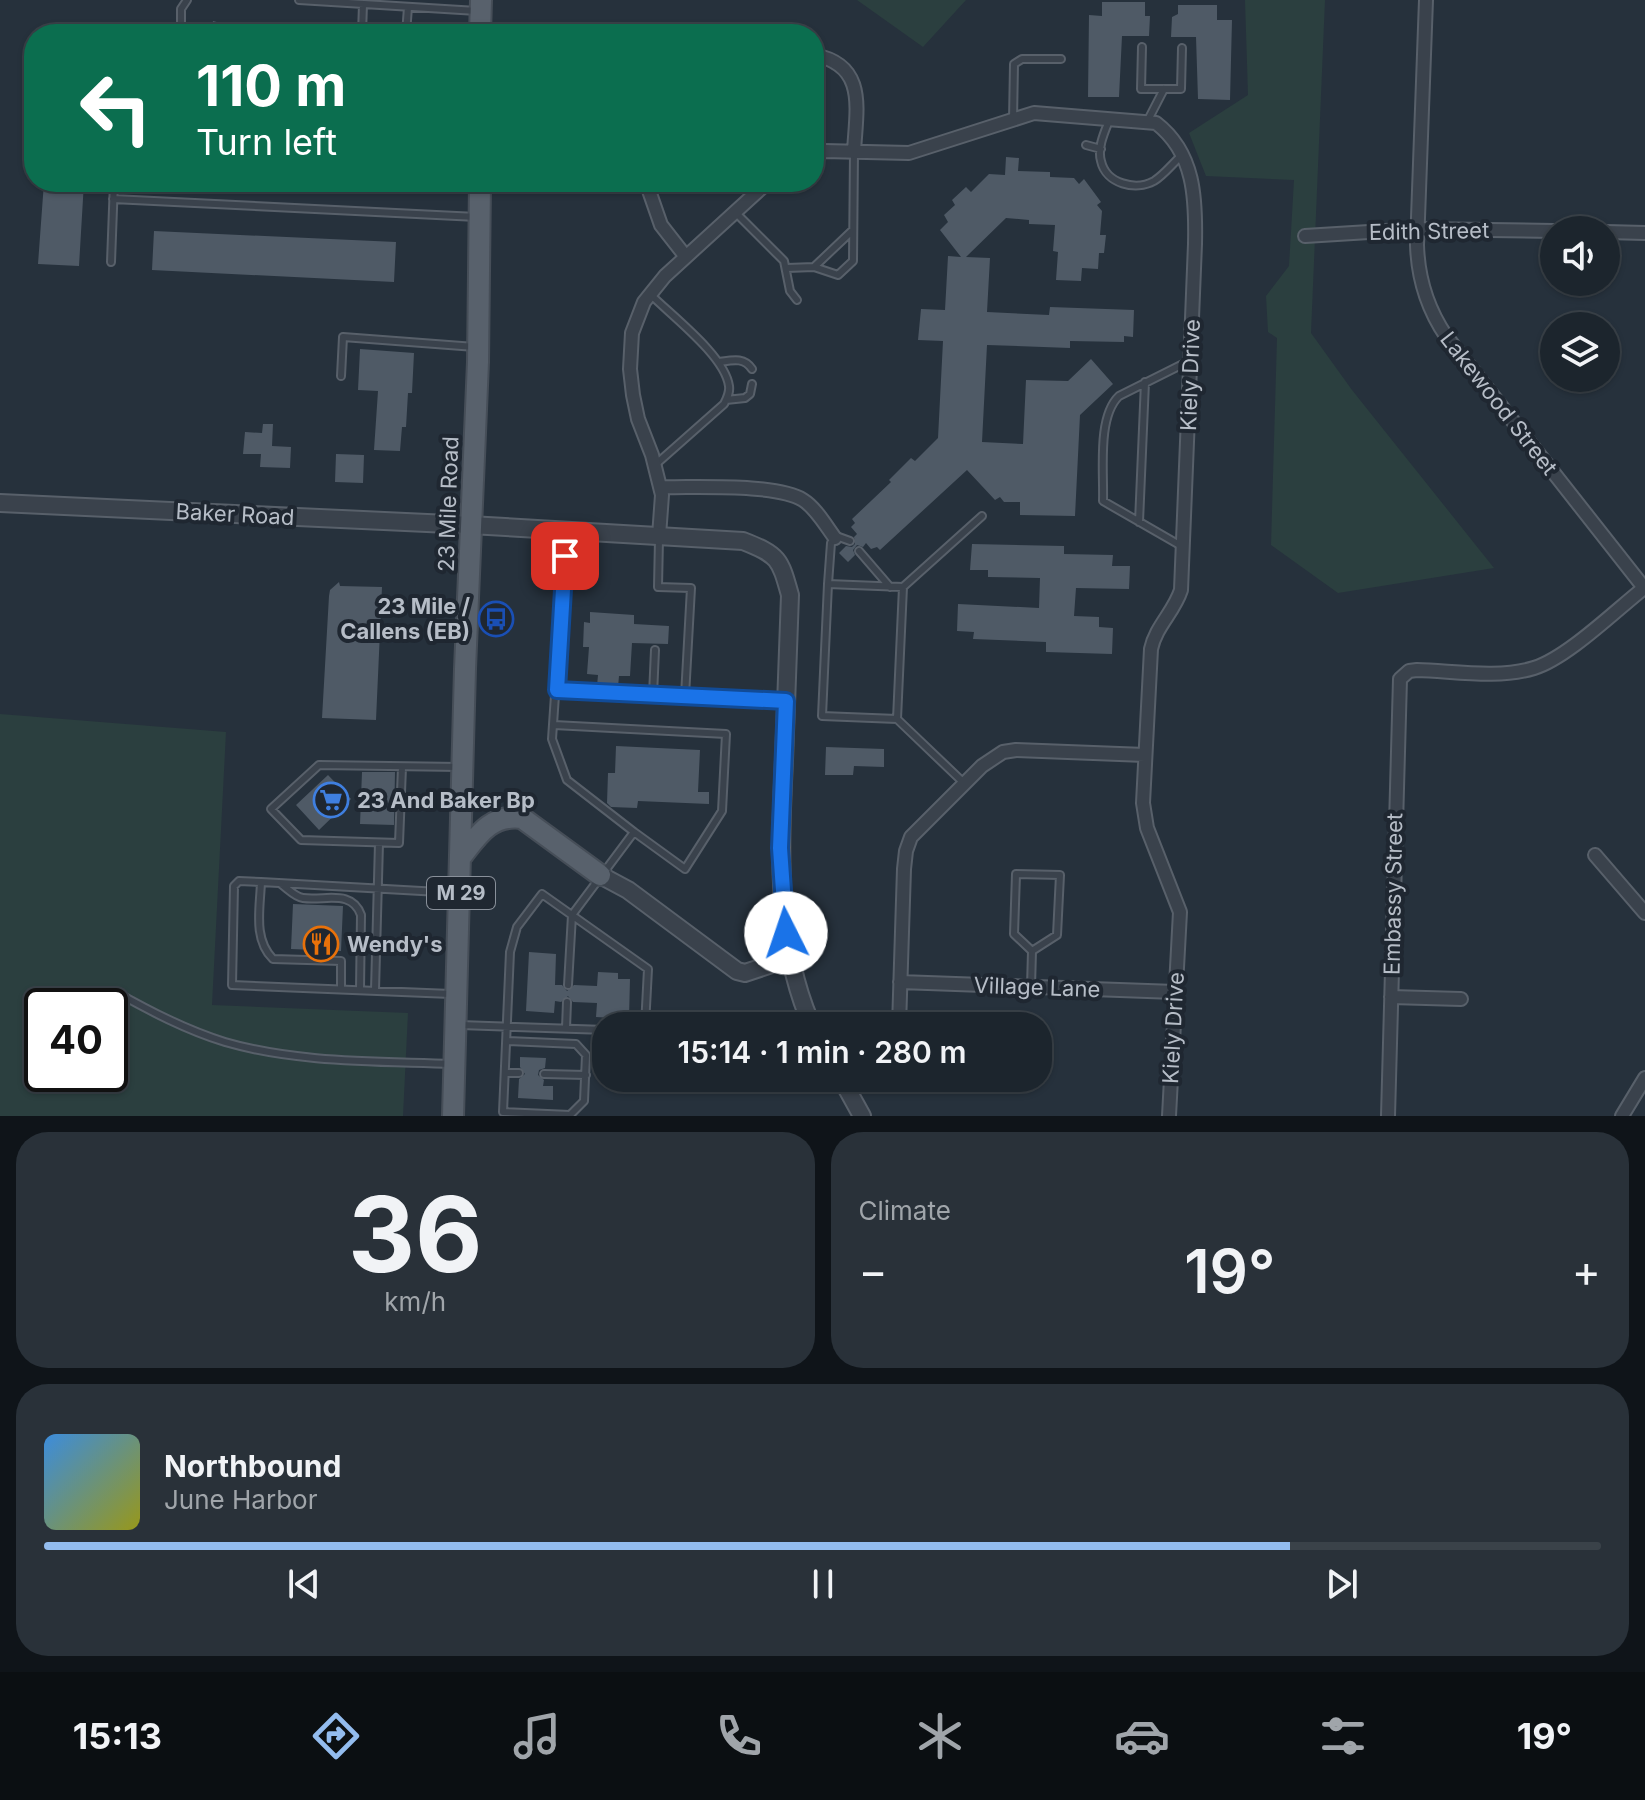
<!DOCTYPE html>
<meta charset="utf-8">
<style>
body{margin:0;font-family:Inter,sans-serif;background:#293139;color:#f1f3f6;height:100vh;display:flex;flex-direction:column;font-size:30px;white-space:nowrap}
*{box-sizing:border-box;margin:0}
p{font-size:26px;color:#a0a5aa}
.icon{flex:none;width:44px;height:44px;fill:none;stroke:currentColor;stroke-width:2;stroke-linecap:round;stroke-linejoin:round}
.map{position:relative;height:1116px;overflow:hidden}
.sheet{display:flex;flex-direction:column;gap:16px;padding:16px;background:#0f1419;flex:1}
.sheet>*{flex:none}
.hud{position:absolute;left:24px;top:24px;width:800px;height:168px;border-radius:32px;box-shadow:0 2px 6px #0004,0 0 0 2px #3a4249;background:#0b6e4f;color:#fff;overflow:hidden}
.fabs{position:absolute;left:1540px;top:216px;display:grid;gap:16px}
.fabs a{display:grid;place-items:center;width:80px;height:80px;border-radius:50%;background:#1c252d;box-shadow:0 2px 6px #0004,0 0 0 2px #3a4249;font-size:40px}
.speed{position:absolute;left:24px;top:988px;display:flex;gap:16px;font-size:40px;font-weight:700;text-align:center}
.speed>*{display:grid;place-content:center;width:104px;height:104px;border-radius:50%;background:#1c252d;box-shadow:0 2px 6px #0004,0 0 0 2px #3a4249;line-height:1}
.speed .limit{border:4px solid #111;border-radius:12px;background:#fff;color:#111}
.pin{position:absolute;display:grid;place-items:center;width:68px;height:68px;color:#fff;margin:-34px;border-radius:16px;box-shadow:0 4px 12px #0006}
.me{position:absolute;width:88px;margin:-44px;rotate:356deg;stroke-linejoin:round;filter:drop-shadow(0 0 6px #0008)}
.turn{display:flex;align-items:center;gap:28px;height:168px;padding:0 40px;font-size:36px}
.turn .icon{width:104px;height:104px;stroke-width:2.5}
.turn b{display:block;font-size:56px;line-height:68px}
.big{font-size:60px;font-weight:600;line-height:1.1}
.sheet .card{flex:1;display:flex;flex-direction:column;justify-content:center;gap:12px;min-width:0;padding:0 28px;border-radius:32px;background:#293139}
.sheet .dial{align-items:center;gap:0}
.dial b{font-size:104px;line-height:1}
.song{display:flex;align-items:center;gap:24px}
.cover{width:96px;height:96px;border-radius:12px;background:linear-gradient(135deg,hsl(210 70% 55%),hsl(60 70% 35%))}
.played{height:8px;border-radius:4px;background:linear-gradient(90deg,#93bcee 80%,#3a4249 80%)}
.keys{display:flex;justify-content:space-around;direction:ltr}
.heat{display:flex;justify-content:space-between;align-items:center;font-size:44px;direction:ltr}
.sheet .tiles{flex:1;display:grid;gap:16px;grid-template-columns:1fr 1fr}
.card:last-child{grid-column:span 2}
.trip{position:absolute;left:592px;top:1012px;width:460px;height:80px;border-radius:32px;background:#1c252d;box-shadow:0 2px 6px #0004,0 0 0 2px #3a4249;font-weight:600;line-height:80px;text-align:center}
.tabs{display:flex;height:128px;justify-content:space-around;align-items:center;background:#0b0f12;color:#a0a5aa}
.tabs .icon{width:56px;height:56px}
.tabs .current{color:#93bcee}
.tabs b{font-size:36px;color:#f1f3f6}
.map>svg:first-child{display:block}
.green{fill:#2b3f3f;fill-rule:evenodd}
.building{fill:#4f5a66}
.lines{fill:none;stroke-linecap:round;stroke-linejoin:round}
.service-casing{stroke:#58606a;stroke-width:10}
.minor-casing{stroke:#58606a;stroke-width:16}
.tertiary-casing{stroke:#58606a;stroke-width:20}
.primary-casing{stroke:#464e58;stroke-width:24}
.service{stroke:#3a424c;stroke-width:6}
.minor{stroke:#3a424c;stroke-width:12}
.tertiary{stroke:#3a424c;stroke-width:16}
.primary{stroke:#58616c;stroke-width:20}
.route-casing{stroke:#114b97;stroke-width:20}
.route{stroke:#1a73e8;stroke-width:14}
.labels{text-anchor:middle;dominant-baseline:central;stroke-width:8;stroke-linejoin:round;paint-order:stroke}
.shield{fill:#1f2731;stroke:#89909a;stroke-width:2}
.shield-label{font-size:20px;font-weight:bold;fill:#b6bdc7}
.street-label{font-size:22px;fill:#b6bdc7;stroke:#1f2731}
.poi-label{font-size:22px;font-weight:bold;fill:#b6bdc7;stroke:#1f2731;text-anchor:start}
</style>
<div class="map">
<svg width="1645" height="1116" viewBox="0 0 1645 1116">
<rect width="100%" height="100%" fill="#26313c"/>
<path class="green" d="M857,0H966L923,47Z
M1245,0H1325L1311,333L1352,390L1494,568L1338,593L1271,545L1277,338L1268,332L1266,296L1289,266L1294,180L1206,176L1189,133L1248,95Z
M0,714L226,732L212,1005L408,1013L403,1116H0ZM42,1006H110V1074H42Z"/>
<path class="building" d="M1102,2H1145V16H1150L1149,36H1122L1119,97H1088L1089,15L1102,16Z
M1178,5H1217V20H1232L1230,100L1198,99L1196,37H1171L1172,17L1178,14Z
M213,21L247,30V34H210Z
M1006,157L1019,158L1018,171L1050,172V177L1074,178L1079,184L1084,179L1101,202L1097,205L1102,211L1100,235H1106L1104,253H1099L1098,269L1082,268L1081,281L1056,280L1058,252L1053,251L1055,225L1029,224V220L1006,218L966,257L990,258L987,312L1049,315L1050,307L1134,310L1133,337L1124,336V342L1070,341V348L987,345L982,442L1023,444L1026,380L1068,381L1091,359L1113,384L1080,415L1075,516L1020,515V502H1004L1000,497L995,500L967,470L880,550L877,547L871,549L866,543L863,547L857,545L853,550L855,555L848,562L839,553L846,546L852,547L855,544L854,537L857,534L851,527L855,523L852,519L891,482L889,480L911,458L915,461L938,438L943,341L918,340L921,309L945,310L948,256L961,257L940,230L948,222L944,215L955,205L952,200L966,187L971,192L989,174L1005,175Z
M44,182H84L79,266L38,264Z
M154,231L396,242L394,282L152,270Z
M360,349L414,353L412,393H408L406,427H402L400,451L374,450L378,391L358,390Z
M263,424H273L272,446L291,447L290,468L260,467L261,454H243L245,432L262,433Z
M336,454L364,455L363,483L335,482Z
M972,544L1064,546V554L1113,555L1112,566H1130L1129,589L1076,588L1074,616L1099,617V627L1113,628L1112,654L1046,652V642L973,639L974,632L957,631L958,604L1039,608L1040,578L988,577V570H970Z
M339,582L340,586L382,587L376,720L322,718L329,596L330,590Z
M590,612L634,615V624L669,626L668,644L632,643L630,676H619L618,687L597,686L598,675L587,674L589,647H583L584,622L590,623Z
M616,746L700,750L698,792H709V804L638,801L637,808L611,807L607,803L608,773H615Z
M826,747L884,749V767L854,766L853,775H825Z
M362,772H395L394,825L360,824Z
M328,775L351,799L319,830L296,805Z
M293,904L343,906L341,951L291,949Z
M529,952L556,954L555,985H562L567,991L574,985L597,986L598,972L618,973V979H630L629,1019L596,1017L597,1003L573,1002L568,996L561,1002L555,1001L554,1013L526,1011Z
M520,1057L546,1058L545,1068L539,1070L538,1075L544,1080L543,1086H553V1100L518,1098L519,1079L525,1074L520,1067Z"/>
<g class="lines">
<g class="service-casing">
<path id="service" d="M299,0L477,11
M181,34V9L187,0
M362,34L363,4
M406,34L408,7
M1142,47L1141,89H1181L1182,48
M1110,118C1105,131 1097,147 1101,161C1106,184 1136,191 1154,181C1164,175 1173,163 1182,155
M1013,120L1014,64L1022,59H1061
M1148,120L1164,89
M1086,145L1101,149
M113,199L477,217
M735,212L784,261L790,291L797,300
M111,262L114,182
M814,267L853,230
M787,268L814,267L838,275L853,261L854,152
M650,294C672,316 725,356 729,386C730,393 727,398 724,404L655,465
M719,362C733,360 744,357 752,369
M341,376L343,337L475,347
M726,400L745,398L750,394L752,384
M1139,522L1145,382
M566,534L552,739L567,780L634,832L572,915L568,985
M659,539L658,587L691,588L685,696
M1183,547L1103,501C1104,471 1097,417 1119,396L1189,361
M859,551L890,587
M828,584L831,543L839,537L850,541
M903,587L982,516
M557,690L785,701
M653,695L655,650
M897,719L903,587L828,584L822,716L897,719L965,784
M554,725L726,734L722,811L685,869L634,832
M402,767L399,843L301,840L271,809L319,765L460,767
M261,882C260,909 253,939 273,959L341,961V989
M281,884C288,889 295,897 303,898C325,901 352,889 361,915L360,989
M1031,987L1032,951L1014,934L1016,874L1060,875L1057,935L1032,951
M375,990L379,843
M114,991C150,1011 186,1030 225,1042C297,1063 377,1061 452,1064
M451,994L232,985L234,886L239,881L261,882L457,893
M460,1025L606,1030
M566,1028L567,1002
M507,1041L576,1044L586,1055L584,1101L570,1115L503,1112L510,952L517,927L542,894L648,969L645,1026
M505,1073H519
M544,1074L586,1075"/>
</g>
<g class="minor-casing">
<path id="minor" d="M1426,0L1417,245C1418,278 1427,308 1446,336L1645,589
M814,55C868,65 856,110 854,152
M814,153L824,151L909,153L1034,113L1156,123C1195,153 1196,199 1195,244L1181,590C1174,612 1156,626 1151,649L1143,803L1147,828L1180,912L1169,1116
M646,182L661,225L686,257
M1606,232L1645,233
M1305,236L1417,229L1554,231
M660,487C694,488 776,483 803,500C816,508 826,526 835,538
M659,536L662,495L652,455L638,419L633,395L630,369L632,333L644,302L665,276L768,182
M1595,855L1645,913
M900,982L1175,992
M1391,997L1461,999
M899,1026L904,869L906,851L911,837L982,766L1003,752L1016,750L1145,755
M841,1079L861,1078
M1388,1116L1400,679L1409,671L1417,670C1454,671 1498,679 1534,668C1567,658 1616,610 1644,588
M1622,1116L1645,1078"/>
</g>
<g class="tertiary-casing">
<path id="tertiary" d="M0,503L470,525L743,541C779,555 780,559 790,595C788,650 786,705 784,760C780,849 775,943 812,1026
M600,875L628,890L737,971L745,973L790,958
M841,1078L862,1116"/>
</g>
<g class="primary-casing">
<path id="primary" d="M480,34L481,0
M461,857C478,835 491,814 522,818L600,875
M453,1116L465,669L478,362L480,182"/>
</g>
<use href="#service" class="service"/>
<use href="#minor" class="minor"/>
<use href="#tertiary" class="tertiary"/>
<use href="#primary" class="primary"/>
</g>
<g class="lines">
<g class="route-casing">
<path id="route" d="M565,556L557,690L786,701L780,848L786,933"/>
</g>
<use href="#route" class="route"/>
</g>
<defs>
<g id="bus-ring" transform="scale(1.8)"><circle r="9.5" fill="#1f2731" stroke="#1a4fb4" stroke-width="1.5"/><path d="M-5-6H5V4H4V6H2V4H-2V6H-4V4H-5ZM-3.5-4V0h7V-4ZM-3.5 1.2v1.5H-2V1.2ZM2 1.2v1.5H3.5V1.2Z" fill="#1a4fb4"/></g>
<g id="supermarket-ring" transform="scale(1.8)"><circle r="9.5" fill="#1f2731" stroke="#3f7fe0" stroke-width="1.5"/><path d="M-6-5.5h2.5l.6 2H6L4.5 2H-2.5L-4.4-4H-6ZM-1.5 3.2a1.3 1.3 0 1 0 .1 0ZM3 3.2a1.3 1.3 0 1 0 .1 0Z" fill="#3f7fe0"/></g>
<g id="restaurant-ring" transform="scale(1.8)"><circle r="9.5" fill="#1f2731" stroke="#e8710a" stroke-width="1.5"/><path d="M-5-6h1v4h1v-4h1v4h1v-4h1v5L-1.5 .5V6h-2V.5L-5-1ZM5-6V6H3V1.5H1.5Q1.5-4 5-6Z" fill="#e8710a"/></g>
</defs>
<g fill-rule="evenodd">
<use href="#bus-ring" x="496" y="619"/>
<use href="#supermarket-ring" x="331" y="800"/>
<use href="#restaurant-ring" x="321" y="944"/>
</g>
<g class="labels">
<rect class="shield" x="427" y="877" width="68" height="32" rx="6"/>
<g class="shield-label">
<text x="461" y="893">M 29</text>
</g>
<g class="street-label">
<text transform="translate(1429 231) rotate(-1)">Edith Street</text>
<text transform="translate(1190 375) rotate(-88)">Kiely Drive</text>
<text transform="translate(1499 403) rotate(52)">Lakewood Street</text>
<text transform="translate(448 504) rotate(-88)">23 Mile Road</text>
<text transform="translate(235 514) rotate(3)">Baker Road</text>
<text transform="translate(1393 894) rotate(-89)">Embassy Street</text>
<text transform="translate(1037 987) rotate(2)">Village Lane</text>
<text transform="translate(1173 1028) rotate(-87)">Kiely Drive</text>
</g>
<g class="poi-label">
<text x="470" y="606" text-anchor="end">23 Mile /<tspan x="470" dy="25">Callens (EB)</tspan></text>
<text x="357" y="800">23 And Baker Bp</text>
<text x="347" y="944">Wendy's</text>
</g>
</g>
</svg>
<div class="fabs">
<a><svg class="icon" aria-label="sound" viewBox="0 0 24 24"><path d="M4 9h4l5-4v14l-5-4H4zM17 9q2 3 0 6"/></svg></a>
<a><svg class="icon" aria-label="layers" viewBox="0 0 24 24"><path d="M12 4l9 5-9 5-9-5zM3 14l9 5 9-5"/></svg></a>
</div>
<div class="speed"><div class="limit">40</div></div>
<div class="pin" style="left:565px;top:556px;background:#d93025"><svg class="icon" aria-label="arrive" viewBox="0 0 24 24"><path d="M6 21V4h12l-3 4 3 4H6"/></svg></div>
<svg class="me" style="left:786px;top:933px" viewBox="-20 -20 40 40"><circle r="19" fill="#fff"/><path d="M0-13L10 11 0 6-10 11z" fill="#1a73e8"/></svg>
<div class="trip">15:14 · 1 min · 280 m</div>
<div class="hud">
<div class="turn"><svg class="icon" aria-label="left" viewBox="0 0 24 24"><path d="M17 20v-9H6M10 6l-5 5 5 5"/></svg><div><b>110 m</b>Turn left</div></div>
</div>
</div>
<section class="sheet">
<div class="tiles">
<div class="card dial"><b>36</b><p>km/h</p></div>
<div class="card"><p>Climate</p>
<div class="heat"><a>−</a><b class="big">19°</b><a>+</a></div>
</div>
<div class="card">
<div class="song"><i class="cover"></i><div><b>Northbound</b><p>June Harbor</p></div></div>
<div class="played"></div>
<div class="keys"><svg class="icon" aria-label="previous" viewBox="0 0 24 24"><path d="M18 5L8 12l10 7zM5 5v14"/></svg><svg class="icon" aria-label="pause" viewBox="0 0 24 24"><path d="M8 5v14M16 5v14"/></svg><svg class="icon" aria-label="next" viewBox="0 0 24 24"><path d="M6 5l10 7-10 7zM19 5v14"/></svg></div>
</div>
</div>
</section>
<nav class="tabs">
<b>15:13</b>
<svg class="icon current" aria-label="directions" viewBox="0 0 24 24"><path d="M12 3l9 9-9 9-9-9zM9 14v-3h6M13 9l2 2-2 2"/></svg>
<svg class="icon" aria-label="music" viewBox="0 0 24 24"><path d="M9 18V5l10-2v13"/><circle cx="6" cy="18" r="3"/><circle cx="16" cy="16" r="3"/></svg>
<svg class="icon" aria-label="phone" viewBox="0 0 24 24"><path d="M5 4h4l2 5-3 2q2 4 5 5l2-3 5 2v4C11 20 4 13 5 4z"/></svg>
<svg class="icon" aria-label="climate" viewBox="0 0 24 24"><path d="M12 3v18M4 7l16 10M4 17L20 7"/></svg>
<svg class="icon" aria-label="car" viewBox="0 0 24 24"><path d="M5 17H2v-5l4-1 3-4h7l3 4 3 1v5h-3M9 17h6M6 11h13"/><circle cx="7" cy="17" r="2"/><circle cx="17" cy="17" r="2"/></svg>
<svg class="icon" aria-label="filters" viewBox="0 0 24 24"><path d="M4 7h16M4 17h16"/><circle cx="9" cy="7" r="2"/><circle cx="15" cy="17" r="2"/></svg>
<b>19°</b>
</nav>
